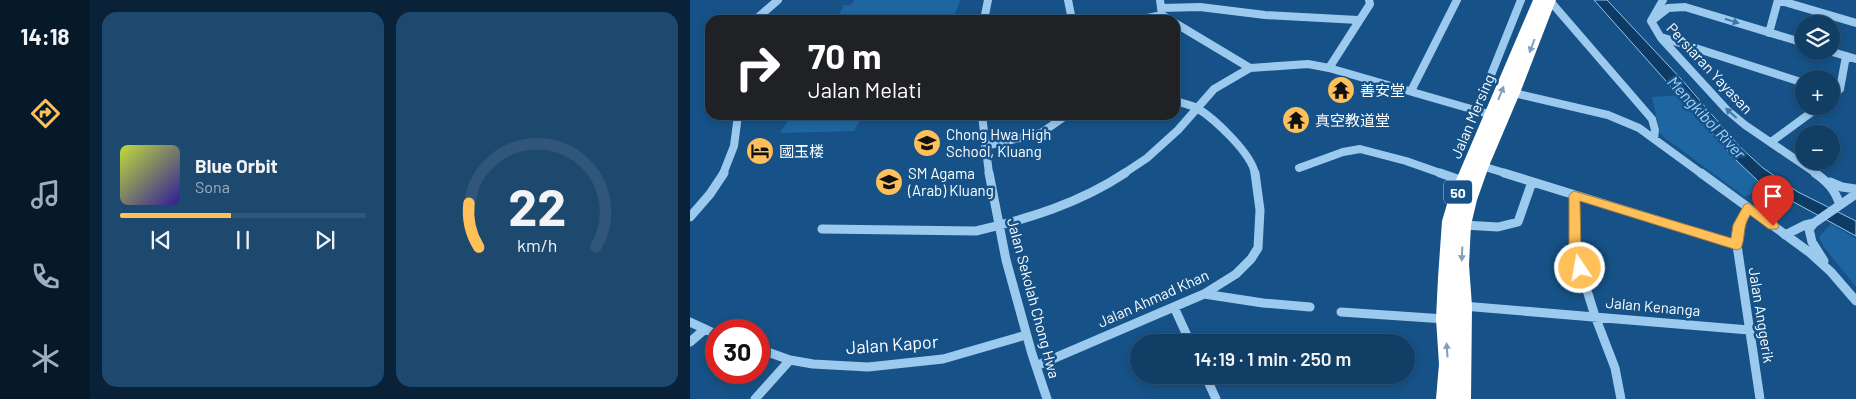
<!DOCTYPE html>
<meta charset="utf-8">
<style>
body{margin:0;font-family:Barlow,"Noto Sans SC",sans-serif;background:#1e496e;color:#f1f3f6;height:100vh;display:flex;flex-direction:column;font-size:19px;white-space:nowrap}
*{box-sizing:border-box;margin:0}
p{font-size:16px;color:#9caebf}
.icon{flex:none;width:28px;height:28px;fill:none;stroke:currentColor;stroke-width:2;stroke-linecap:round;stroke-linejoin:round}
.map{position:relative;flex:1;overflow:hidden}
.side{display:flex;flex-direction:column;gap:12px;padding:12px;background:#092238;width:600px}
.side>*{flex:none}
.banner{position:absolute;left:15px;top:15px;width:475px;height:105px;border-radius:15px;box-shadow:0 2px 8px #0003,0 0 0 1px #305779;background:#202124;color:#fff;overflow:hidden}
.tools{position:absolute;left:1105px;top:15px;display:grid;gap:10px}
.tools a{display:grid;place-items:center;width:45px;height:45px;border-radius:50%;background:#103e65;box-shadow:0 2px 8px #0003,0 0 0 1px #305779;font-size:25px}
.speed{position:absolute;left:15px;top:319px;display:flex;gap:10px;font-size:25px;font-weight:700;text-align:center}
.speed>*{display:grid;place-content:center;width:65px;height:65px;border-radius:50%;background:#103e65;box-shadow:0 2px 8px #0003,0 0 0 1px #305779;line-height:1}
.speed .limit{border:8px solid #d22;background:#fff;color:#111}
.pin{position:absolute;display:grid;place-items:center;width:42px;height:42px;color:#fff;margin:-51px -21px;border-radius:50% 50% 50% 0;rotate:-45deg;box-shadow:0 0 5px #0007}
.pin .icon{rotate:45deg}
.me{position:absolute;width:55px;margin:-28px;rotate:348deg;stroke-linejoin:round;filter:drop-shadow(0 0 4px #0008)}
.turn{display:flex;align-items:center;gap:18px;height:105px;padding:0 20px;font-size:22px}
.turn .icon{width:65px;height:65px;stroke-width:2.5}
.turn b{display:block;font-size:35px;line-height:42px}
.side .widget{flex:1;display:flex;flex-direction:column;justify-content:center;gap:8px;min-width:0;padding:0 18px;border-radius:15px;background:#1e496e}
.side .dial{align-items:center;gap:0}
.dial svg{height:130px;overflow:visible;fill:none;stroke:#305779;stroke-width:7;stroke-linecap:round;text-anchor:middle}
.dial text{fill:#f1f3f6;stroke:none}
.song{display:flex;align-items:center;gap:15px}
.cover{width:60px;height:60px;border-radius:8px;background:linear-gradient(135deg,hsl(70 70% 55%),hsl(250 70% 35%))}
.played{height:5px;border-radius:2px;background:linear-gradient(90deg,#ffbf59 45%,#305779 45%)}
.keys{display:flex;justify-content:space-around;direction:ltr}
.side .tiles{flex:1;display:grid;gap:12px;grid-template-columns:repeat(2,1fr)}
.trip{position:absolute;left:440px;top:334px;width:285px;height:50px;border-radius:25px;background:#103e65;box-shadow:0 2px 8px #0003,0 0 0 1px #305779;font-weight:600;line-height:50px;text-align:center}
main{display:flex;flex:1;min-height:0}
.tab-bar{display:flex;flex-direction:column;width:90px;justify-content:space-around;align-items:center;background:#061928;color:#9caebf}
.tab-bar .icon{width:35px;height:35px}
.tab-bar .on{color:#ffbf59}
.tab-bar b{font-size:22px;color:#f1f3f6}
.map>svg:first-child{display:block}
.green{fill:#1e66a1}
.water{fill:#0e3b64;stroke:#8ec6f1}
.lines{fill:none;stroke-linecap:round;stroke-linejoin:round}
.minor-far1{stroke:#9cc9ee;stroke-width:8}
.minor{stroke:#9cc9ee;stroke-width:9}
.highway{fill:#fff;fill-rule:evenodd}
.oneway{fill:#3e76a6}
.oneway2{fill:#7fa0bd}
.route{fill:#ffbf59;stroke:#a67c3a}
.labels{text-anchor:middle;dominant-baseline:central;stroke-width:5;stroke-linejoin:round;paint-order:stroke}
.shield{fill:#165287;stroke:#b9cbdb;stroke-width:1}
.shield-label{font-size:14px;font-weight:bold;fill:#fff}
.street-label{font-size:15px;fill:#fff;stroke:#165287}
.poi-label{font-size:15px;fill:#fff;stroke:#165287;text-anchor:start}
.water-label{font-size:16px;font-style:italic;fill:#a7d3f6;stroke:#165287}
.near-street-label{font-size:18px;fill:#fff;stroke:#165287}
</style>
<main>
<nav class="tab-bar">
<b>14:18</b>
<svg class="icon on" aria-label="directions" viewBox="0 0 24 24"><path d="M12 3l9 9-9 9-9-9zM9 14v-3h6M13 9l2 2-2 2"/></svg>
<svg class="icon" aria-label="music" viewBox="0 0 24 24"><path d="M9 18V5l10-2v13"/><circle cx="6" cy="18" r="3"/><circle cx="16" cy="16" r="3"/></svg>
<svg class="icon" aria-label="phone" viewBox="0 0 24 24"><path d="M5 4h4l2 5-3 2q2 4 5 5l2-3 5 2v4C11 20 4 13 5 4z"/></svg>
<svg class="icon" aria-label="climate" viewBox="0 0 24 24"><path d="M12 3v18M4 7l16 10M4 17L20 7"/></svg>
</nav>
<section class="side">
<div class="tiles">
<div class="widget">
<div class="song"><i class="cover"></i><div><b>Blue Orbit</b><p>Sona</p></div></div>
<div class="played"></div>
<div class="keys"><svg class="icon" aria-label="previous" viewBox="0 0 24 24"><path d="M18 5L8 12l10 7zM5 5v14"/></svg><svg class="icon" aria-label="pause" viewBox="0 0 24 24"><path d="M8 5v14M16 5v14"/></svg><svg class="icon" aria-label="next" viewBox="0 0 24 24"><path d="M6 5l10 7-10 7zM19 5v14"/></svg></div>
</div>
<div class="widget dial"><svg viewBox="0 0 100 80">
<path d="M14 69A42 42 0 1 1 86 69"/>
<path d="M14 69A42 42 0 0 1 8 42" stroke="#ffbf59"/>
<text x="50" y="56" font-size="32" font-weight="700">22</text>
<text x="50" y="72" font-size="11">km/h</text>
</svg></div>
</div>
</section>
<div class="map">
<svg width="1166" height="399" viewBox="0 0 1166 399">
<rect width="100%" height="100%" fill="#165287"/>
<path class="green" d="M164,0H270L264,17L146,20L154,5H161Z
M989,95L1047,161L1068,181L1069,190L1055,197L975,138L970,133L962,97Z
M101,115H173L164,131L90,133Z
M1141,224L1166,239V287L1134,247L1129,237Z"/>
<path class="water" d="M904,0H917L992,80L1049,146L1073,168L1108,192L1166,221V236L1078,188L1068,181L1047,161Z"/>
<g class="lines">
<path class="minor-far1" d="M378,0L382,20
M470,0L472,15L480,20
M973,0L961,21L971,38L1037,110L1055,125L1127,174
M1088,0L1166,23
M860,1L962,119L965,130L964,139
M471,8L510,7L575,15L668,20
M964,19L978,8L995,7L1114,43
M65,20L88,0
M294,20L298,0
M448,20L472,15
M485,23L560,68
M1079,33L1088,0
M971,37L1114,83
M1139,51L1166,59
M639,68L680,4L679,0
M721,91L767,0
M824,93L918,115L949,128L1012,174
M1141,98L1150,89L1156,56
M485,101C492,103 501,105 507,108C525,119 562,154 565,174
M787,110L831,0
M292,115L299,174
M1081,142L1130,106
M295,146L351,133L377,115
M792,166L818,174
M609,168L653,152L670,149L716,161L753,174
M33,174L44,146L48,115
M433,174L457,158L488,130L524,89L560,68L618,64L639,68L802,115"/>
<path class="minor" d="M299,173L316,260L342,354L357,399
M750,173L773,181
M814,173L1047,245
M1011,173L1119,252L1141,272L1166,301
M1125,173C1138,182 1145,190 1150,205
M1140,182L1152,187L1166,189
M884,195L885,252L905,316L925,368L931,399
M1058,208L1048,225L1047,245L1070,399
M0,217L20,194L34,173
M773,225L808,227L828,222L842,182
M132,229L286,231C338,219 390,203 435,173
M1095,235L1115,225L1124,223
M1134,261L1122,242L1119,229L1124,223L1166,194
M514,294L573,303L620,307
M773,306L1059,330
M484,307L500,342
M651,312L755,319
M0,322L26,334
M0,342L14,330
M69,349L100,360L123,364L178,367L253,359L336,335
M346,366L514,294L546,274L561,259L568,248L570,210L565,173
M515,375L526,399
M65,399L100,360"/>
<path class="highway" d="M843,0H866L830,93L799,166L787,200L781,225L779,265L782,306L781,399H746L749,364L746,319L748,278L752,221L760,194Z"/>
</g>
<defs><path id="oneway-solid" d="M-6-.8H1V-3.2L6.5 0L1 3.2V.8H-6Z" transform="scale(1.25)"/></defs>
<g class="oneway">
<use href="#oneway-solid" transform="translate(1042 21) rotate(17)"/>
<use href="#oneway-solid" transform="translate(1041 113) rotate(-138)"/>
</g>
<g class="oneway2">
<use href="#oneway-solid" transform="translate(842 46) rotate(111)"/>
<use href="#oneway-solid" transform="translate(811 93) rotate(-68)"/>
<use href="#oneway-solid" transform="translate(772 254) rotate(93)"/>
<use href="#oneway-solid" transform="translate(757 350) rotate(-94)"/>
</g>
<path class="route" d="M884,191L1041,238L1043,225L1054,205L1058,203L1087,222L1089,226L1087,229H1079L1060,215C1052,228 1056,237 1051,248L1047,250L890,201L891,252L896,268L894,272L890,273L885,272L879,252V195Z"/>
<defs>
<g id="temple-disc" transform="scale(1.4375)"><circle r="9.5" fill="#ffbf59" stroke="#165287"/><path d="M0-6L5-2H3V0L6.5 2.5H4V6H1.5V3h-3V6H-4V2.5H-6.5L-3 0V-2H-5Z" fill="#111"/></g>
<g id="school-disc" transform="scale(1.4375)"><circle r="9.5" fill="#ffbf59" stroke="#165287"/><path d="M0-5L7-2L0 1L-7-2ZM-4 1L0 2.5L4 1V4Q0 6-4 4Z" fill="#111"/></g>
<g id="hotel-disc" transform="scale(1.4375)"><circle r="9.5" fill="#ffbf59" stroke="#165287"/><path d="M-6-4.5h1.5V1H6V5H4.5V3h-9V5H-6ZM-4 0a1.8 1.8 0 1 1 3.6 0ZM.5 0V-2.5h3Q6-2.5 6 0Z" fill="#111"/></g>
</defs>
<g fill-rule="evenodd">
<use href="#temple-disc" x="651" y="90"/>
<use href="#temple-disc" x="606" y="120"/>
<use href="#school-disc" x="237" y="143"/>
<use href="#hotel-disc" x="70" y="151"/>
<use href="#school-disc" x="199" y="182"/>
</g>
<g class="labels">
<rect class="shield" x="754" y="180.5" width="28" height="23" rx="4"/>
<g class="shield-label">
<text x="768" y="192">50</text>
</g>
<g class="street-label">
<text transform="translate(1020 68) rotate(47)">Persiaran Yayasan</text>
<text transform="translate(782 116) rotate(-67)">Jalan Mersing</text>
<text transform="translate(344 298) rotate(75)">Jalan Sekolah Chong Hwa</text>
<text transform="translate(463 298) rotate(-24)">Jalan Ahmad Khan</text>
<text transform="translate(963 306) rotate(5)">Jalan Kenanga</text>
<text transform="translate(1072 315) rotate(81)">Jalan Anggerik</text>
</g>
<g class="poi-label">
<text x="670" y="90">善安堂</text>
<text x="625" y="120">真空教道堂</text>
<text x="256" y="134">Chong Hwa High<tspan x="256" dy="17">School, Kluang</tspan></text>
<text x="89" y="151">國玉楼</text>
<text x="218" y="173">SM Agama<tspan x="218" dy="17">(Arab) Kluang</tspan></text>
</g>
<g class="water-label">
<text transform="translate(1017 117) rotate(47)">Mengkibol River</text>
</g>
<g class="near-street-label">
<text transform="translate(202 344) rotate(-4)">Jalan Kapor</text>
</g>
</g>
</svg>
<div class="tools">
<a><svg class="icon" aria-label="layers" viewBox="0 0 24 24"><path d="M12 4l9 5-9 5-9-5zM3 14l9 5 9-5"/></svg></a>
<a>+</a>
<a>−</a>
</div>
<div class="speed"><div class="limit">30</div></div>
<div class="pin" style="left:1083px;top:226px;background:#d93025"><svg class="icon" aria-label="arrive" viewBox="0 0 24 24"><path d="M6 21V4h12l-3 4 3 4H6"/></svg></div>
<svg class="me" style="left:890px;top:268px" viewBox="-20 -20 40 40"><circle r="17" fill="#ffbf59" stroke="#fff" stroke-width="3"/><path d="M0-11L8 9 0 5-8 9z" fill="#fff"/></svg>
<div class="trip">14:19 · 1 min · 250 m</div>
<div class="banner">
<div class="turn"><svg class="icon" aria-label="right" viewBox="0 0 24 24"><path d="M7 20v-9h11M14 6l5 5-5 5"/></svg><div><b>70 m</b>Jalan Melati</div></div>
</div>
</div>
</main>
